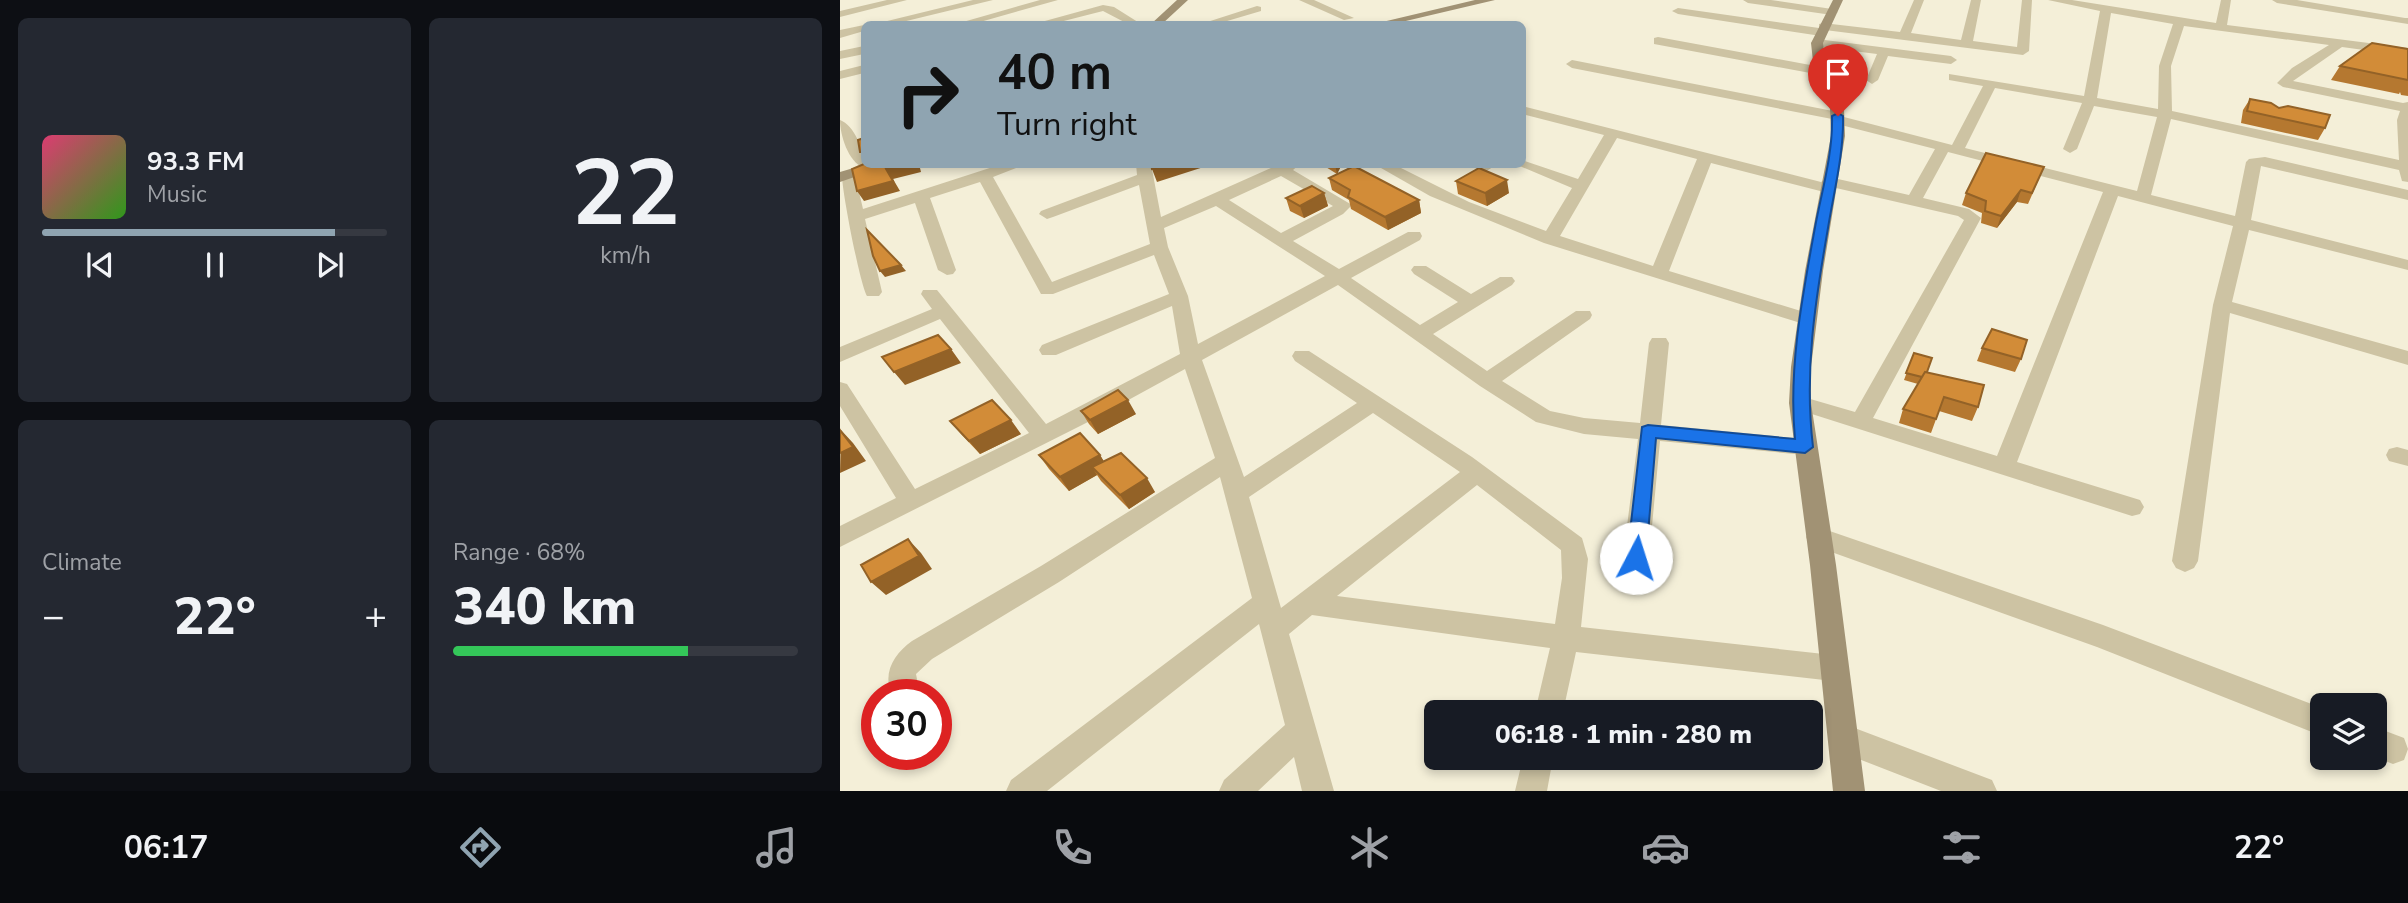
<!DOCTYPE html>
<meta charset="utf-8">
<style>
body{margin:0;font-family:"Nunito Sans",sans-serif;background:#242831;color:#f1f3f6;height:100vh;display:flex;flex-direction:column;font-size:26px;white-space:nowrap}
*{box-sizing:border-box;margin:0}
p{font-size:23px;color:#9ea1a6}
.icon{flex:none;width:38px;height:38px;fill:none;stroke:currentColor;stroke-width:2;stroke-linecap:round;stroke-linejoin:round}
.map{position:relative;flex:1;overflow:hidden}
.details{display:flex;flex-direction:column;gap:18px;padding:18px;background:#0d0f14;width:840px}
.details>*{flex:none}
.top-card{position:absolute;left:21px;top:21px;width:665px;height:147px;border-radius:10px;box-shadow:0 4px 10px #0003;background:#8fa4b1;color:#111;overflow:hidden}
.tools{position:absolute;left:1470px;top:693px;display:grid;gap:14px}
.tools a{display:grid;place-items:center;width:77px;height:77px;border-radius:10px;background:#171b24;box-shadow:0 4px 10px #0003;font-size:35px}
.speed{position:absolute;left:21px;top:679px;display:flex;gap:14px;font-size:35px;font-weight:700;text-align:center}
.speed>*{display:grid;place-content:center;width:91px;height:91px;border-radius:50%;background:#171b24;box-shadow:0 4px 10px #0003;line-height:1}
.speed .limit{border:10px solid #d22;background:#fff;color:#111}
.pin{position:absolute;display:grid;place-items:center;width:60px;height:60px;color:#fff;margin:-72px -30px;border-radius:50% 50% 50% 0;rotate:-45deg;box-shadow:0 0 7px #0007}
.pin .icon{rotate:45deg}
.me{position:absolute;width:77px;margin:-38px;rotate:5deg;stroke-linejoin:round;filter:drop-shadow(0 0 5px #0008)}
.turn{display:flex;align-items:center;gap:24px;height:147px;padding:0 21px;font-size:32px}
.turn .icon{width:91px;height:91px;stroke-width:2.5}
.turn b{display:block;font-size:49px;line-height:60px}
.big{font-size:52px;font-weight:800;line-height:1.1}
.details .widget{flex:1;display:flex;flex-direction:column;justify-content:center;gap:10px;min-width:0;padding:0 24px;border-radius:10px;background:#242831}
.details .dial{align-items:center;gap:0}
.dial b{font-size:91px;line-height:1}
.song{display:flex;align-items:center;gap:21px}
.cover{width:84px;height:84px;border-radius:10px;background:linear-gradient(135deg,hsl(340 70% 55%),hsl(110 70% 35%))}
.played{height:7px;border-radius:4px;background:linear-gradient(90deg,#8fa4b1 85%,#363941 85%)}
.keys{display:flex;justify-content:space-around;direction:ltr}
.heat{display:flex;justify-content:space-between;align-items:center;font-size:38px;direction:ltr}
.charge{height:10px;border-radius:5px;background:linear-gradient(90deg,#34c759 68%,#363941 0)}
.details .tiles{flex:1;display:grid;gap:18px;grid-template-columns:repeat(2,1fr)}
.trip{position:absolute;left:584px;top:700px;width:399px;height:70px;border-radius:10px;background:#171b24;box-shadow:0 4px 10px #0003;font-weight:800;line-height:70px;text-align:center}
.dock{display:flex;height:112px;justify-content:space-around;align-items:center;background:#090b0e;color:#9ea1a6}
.dock .icon{width:49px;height:49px}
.dock .active{color:#8fa4b1}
.dock b{font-size:32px;color:#f1f3f6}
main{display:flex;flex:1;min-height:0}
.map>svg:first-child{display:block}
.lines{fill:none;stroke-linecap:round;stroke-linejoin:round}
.street{fill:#cdc3a3;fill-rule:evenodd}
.secondary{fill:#a19274;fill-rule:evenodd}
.wall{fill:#b57830}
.shaded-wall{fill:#936227}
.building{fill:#d28c38;stroke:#936227;stroke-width:2}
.route{fill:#1a73e8;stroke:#114b97;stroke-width:2}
</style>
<main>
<section class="details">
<div class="tiles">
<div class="widget">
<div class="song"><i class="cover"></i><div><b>93.3 FM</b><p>Music</p></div></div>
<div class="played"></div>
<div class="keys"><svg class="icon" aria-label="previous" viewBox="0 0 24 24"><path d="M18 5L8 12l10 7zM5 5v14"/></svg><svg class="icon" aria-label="pause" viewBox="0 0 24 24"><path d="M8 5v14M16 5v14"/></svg><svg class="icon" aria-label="next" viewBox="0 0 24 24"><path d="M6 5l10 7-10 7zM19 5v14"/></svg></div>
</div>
<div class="widget dial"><b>22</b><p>km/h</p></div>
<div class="widget"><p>Climate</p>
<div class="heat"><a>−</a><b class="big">22°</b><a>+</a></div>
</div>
<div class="widget"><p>Range · 68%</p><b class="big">340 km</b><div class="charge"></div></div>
</div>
</section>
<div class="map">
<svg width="1568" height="791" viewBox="0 0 1568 791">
<rect width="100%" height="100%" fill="#f4efd8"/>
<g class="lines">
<path class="street" d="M47,0H67L0,17V11Z
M133,0H153L54,24H35Z
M200,0H218L133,24H116Z
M459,0H474L514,18L504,20Z
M903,0H931L992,9L998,12L992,15L908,3Z
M1074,0H1084L1071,33L1121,40L1131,0H1141L1133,41L1177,47L1182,0H1192L1189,51L1183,55L985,30V34L981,36L838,14L832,11L838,8L979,28V24L983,23L1060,32Z
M1208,0H1232L1376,23L1381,0H1391L1387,25L1568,48V56L1502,47L1453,81L1563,103L1568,102V182L1562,181L1559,170L1331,119L1311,195L1395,216L1406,162L1409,159L1425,157L1568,190V200L1421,166L1411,220L1568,260V270L1409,230L1392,302L1568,351V365L1390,313L1358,561L1354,568L1345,572L1336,568L1332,561L1373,305L1393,226L1278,196L1177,462L1300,500L1304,507L1300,514L1292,516L953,408L949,403L953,398L960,396L1015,412L1124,220L1118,216L996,188L988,193L871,163L829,271L974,315L977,319L974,323L967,325L704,243L590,196L534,164H553L629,202L706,231L732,188L675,164H682V160L738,179L764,135L682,114V106L981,182L989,177L1069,195L1095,149L993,123L992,119L732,68L726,64L732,60L998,112L1003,113L1004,117L1112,145L1143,86L1109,80V74L1244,96L1260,11ZM1271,13L1333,24L1319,66L1318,109L1257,98ZM1344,26L1489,45L1452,68L1437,83L1443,87L1560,111L1557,120L1559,160L1332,111L1331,66ZM1155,88L1242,103L1223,149L1230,153L1237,149L1254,106L1317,117L1297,191L1125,148ZM777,138L857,159L813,266L720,236ZM1108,152L1263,192L1157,456L1033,418L1141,218L1129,209L1083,198Z
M1432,0H1457L1565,18H1568V24L1437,3Z
M263,5L274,7L301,24H288L263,11L212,24H194Z
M417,6L421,7V11L377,24H361Z
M24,25V31L0,38V30Z
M818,37L981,67L987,71L981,75L814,44V38Z
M977,39L1111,56L1117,60L1111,64L1048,56L1038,80L1032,84L1026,80L1037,54L973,46L971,43Z
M24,46V54L0,59V51Z
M24,65V73L0,79V71Z
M0,120C14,125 24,150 24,164L29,166L24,168C8,162 0,135 0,120Z
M162,164H186L153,177L212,282L310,244L299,185L213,217L207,219L199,214L201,211L297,175L296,164H311L321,217L440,164H460L453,170L512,205L503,214L453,241L499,269L568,232H580L582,236L580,240L511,278L580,325L618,302L574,274L571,270L574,266H586L631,294L660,277H672L675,281L672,285L593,334L647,371L736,311H750L752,315L750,319L662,381L710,411L744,418L800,423L809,343L812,338H826L829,343L821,425L965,439L973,441L976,447L973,453L965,455L820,441L809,558L805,565L796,568L787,565L783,558L798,439L744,434L696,422L640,386L498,285L362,360L404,477L517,403L455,361L452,356L455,351H469L632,457L742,538L748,559L741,627L993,655L1003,659L1007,668L1003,677L993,681L736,652L723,712H695L710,648L472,615L449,634L494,791H462L454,757L418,791H379L384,780L445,725L419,624L207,791H166L171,780L412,598L380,477L219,582L92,659L76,674L80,695H52C42,673 54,654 72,641L201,566L375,458L345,369L250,421L0,547V526L56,498L0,406V382L7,384L75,489L189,433L100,319L0,362V347L92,309L81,294L83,290H97L206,424L340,354L332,306L216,355H202L199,350L202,345L329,294L314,255L213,294H201L140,182L90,198L116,270L113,274L107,275L98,270L75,203L25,219L42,292L39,296H27C20,285 0,182 2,172H12L15,175L23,209ZM441,176L493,206L441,233L389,200ZM376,206L485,276L358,344L348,296L328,247L324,228ZM533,413L620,472L441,608L409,497ZM637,485L721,550L722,578L715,624L497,596Z
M629,164H658L643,173Z
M1557,447L1568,450V466L1549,461L1546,455L1549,449Z
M978,527L1263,625L1482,708V736L1257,647L969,544L966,537L969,530Z
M1004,724L1152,780L1157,791H1101L993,749L989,739L993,729Z
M1535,727L1564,738L1568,749L1564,760L1553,764L1535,757Z
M683,758H713L707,791H675Z"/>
<path class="secondary" d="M337,0H348L322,24H311Z
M635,0H655L553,24H534Z
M993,0H1003L983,43L986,70L1004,109L1005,136L983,271L971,367V403L996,565L1025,791H993L970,565L949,403L951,367L965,271L991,136L990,109L974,70L971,43Z
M27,164H52L0,182V172Z"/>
</g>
<path class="wall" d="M1568,49V96L1561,95L1560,92L1559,94L1491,80L1500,66Z
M1410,99L1439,108L1485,128L1478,140L1401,123L1403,110Z
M481,164H502L497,174L579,200L581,213L548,230L511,209L509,200L492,190L489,178L497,174Z
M1204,167L1188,204L1177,202L1157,228L1141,223L1142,213L1122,205L1126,193Z
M616,181L669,193L647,206L618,194Z
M484,193L488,206L464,218L450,211L446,198Z
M1142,348L1181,359L1175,372L1137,361Z
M1074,353L1087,372L1138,407L1132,421L1099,411L1091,433L1059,423L1063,409L1078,384L1064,380Z
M241,411L296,414L258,434L249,424Z
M110,421L181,434L140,454L121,434Z
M199,455H260L264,462L315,492L289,509L261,481L257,475L229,491L209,469Z"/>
<path class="shaded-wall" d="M66,164H79L81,172L53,179L60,191L24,201L17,191L46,169Z
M328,164H373L317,182L312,169Z
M495,164H502L497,174Z
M667,180L669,193L647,206L645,193Z
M1181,190L1177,202L1157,228L1161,216Z
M484,193L488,206L464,218L460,206Z
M579,200L581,213L548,230L545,217Z
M61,265L66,271L45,277L40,271Z
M111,349L121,363L65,385L54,372Z
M288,400L296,414L258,434L250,420Z
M171,420L181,434L140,454L129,441Z
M1,430L13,443L26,461L0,473Z
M260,455L268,468L252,467L257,475L229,491L220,477Z
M307,478L315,492L289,509L280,495Z
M68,539L81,553L92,569L46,595L31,582Z"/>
<path class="building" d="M1532,43L1568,49V80L1500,66Z
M1410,99L1431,103L1439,108L1448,106L1490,115L1485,128L1407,111Z
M24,138V152H20L18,140Z
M1146,153L1204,167L1192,193L1181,190L1161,216L1145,211L1146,201L1126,193Z
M24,164H66L46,169L53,181L17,191L12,169Z
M311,164H328L312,169Z
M514,166L579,200L545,217L508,197L510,190L489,178Z
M639,168L667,180L645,193L616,181Z
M472,186L484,193L460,206L446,198Z
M27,230L61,265L40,271L33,256Z
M1152,329L1187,340L1181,359L1142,348Z
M98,335L111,349L54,372L42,357Z
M1074,353L1092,358L1087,372H1085L1082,377L1066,373Z
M1085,372L1144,385L1138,407L1104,397L1096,419L1063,409Z
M278,390L288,400L250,420L241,411Z
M152,400L171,420L129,441L110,421Z
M0,430L13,447L0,453Z
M240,433L260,455L220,477L199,455Z
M281,453L307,478L280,495L252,467Z
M68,539L79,556L31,582L21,565Z"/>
<path class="route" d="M998,113L1003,116C1004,153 994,191 988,228C975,302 964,372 973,447L965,453L816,438L806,558L803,564L796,566L790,564L787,558L802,427L808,425L955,439C948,367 963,293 976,222C983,187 993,152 992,116Z"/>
</svg>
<div class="tools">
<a><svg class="icon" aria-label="layers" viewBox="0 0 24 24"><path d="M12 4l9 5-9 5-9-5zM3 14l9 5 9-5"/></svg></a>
</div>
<div class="speed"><div class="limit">30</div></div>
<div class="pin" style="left:998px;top:116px;background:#d93025"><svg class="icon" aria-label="arrive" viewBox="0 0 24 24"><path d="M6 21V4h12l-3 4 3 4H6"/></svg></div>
<svg class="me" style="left:796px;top:558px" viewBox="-20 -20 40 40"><circle r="19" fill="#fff"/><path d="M0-13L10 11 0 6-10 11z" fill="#1a73e8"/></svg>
<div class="trip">06:18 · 1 min · 280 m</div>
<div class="top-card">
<div class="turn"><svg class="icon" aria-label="right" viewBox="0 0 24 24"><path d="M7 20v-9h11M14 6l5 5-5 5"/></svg><div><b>40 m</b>Turn right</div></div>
</div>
</div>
</main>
<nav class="dock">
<b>06:17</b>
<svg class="icon active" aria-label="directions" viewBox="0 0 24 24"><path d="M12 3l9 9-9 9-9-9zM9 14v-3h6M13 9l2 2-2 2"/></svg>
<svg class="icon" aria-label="music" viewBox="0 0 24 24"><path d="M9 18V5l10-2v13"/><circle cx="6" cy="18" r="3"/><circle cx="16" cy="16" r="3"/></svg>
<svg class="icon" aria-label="phone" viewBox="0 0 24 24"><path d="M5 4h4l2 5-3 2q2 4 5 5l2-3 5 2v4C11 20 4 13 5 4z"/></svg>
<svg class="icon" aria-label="climate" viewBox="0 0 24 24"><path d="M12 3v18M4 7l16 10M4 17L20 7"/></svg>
<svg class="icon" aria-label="car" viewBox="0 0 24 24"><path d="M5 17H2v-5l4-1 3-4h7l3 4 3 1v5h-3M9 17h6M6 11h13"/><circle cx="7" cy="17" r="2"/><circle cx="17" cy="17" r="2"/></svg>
<svg class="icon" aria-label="filters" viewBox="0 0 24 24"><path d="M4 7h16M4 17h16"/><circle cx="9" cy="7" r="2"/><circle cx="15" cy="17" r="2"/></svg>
<b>22°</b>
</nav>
